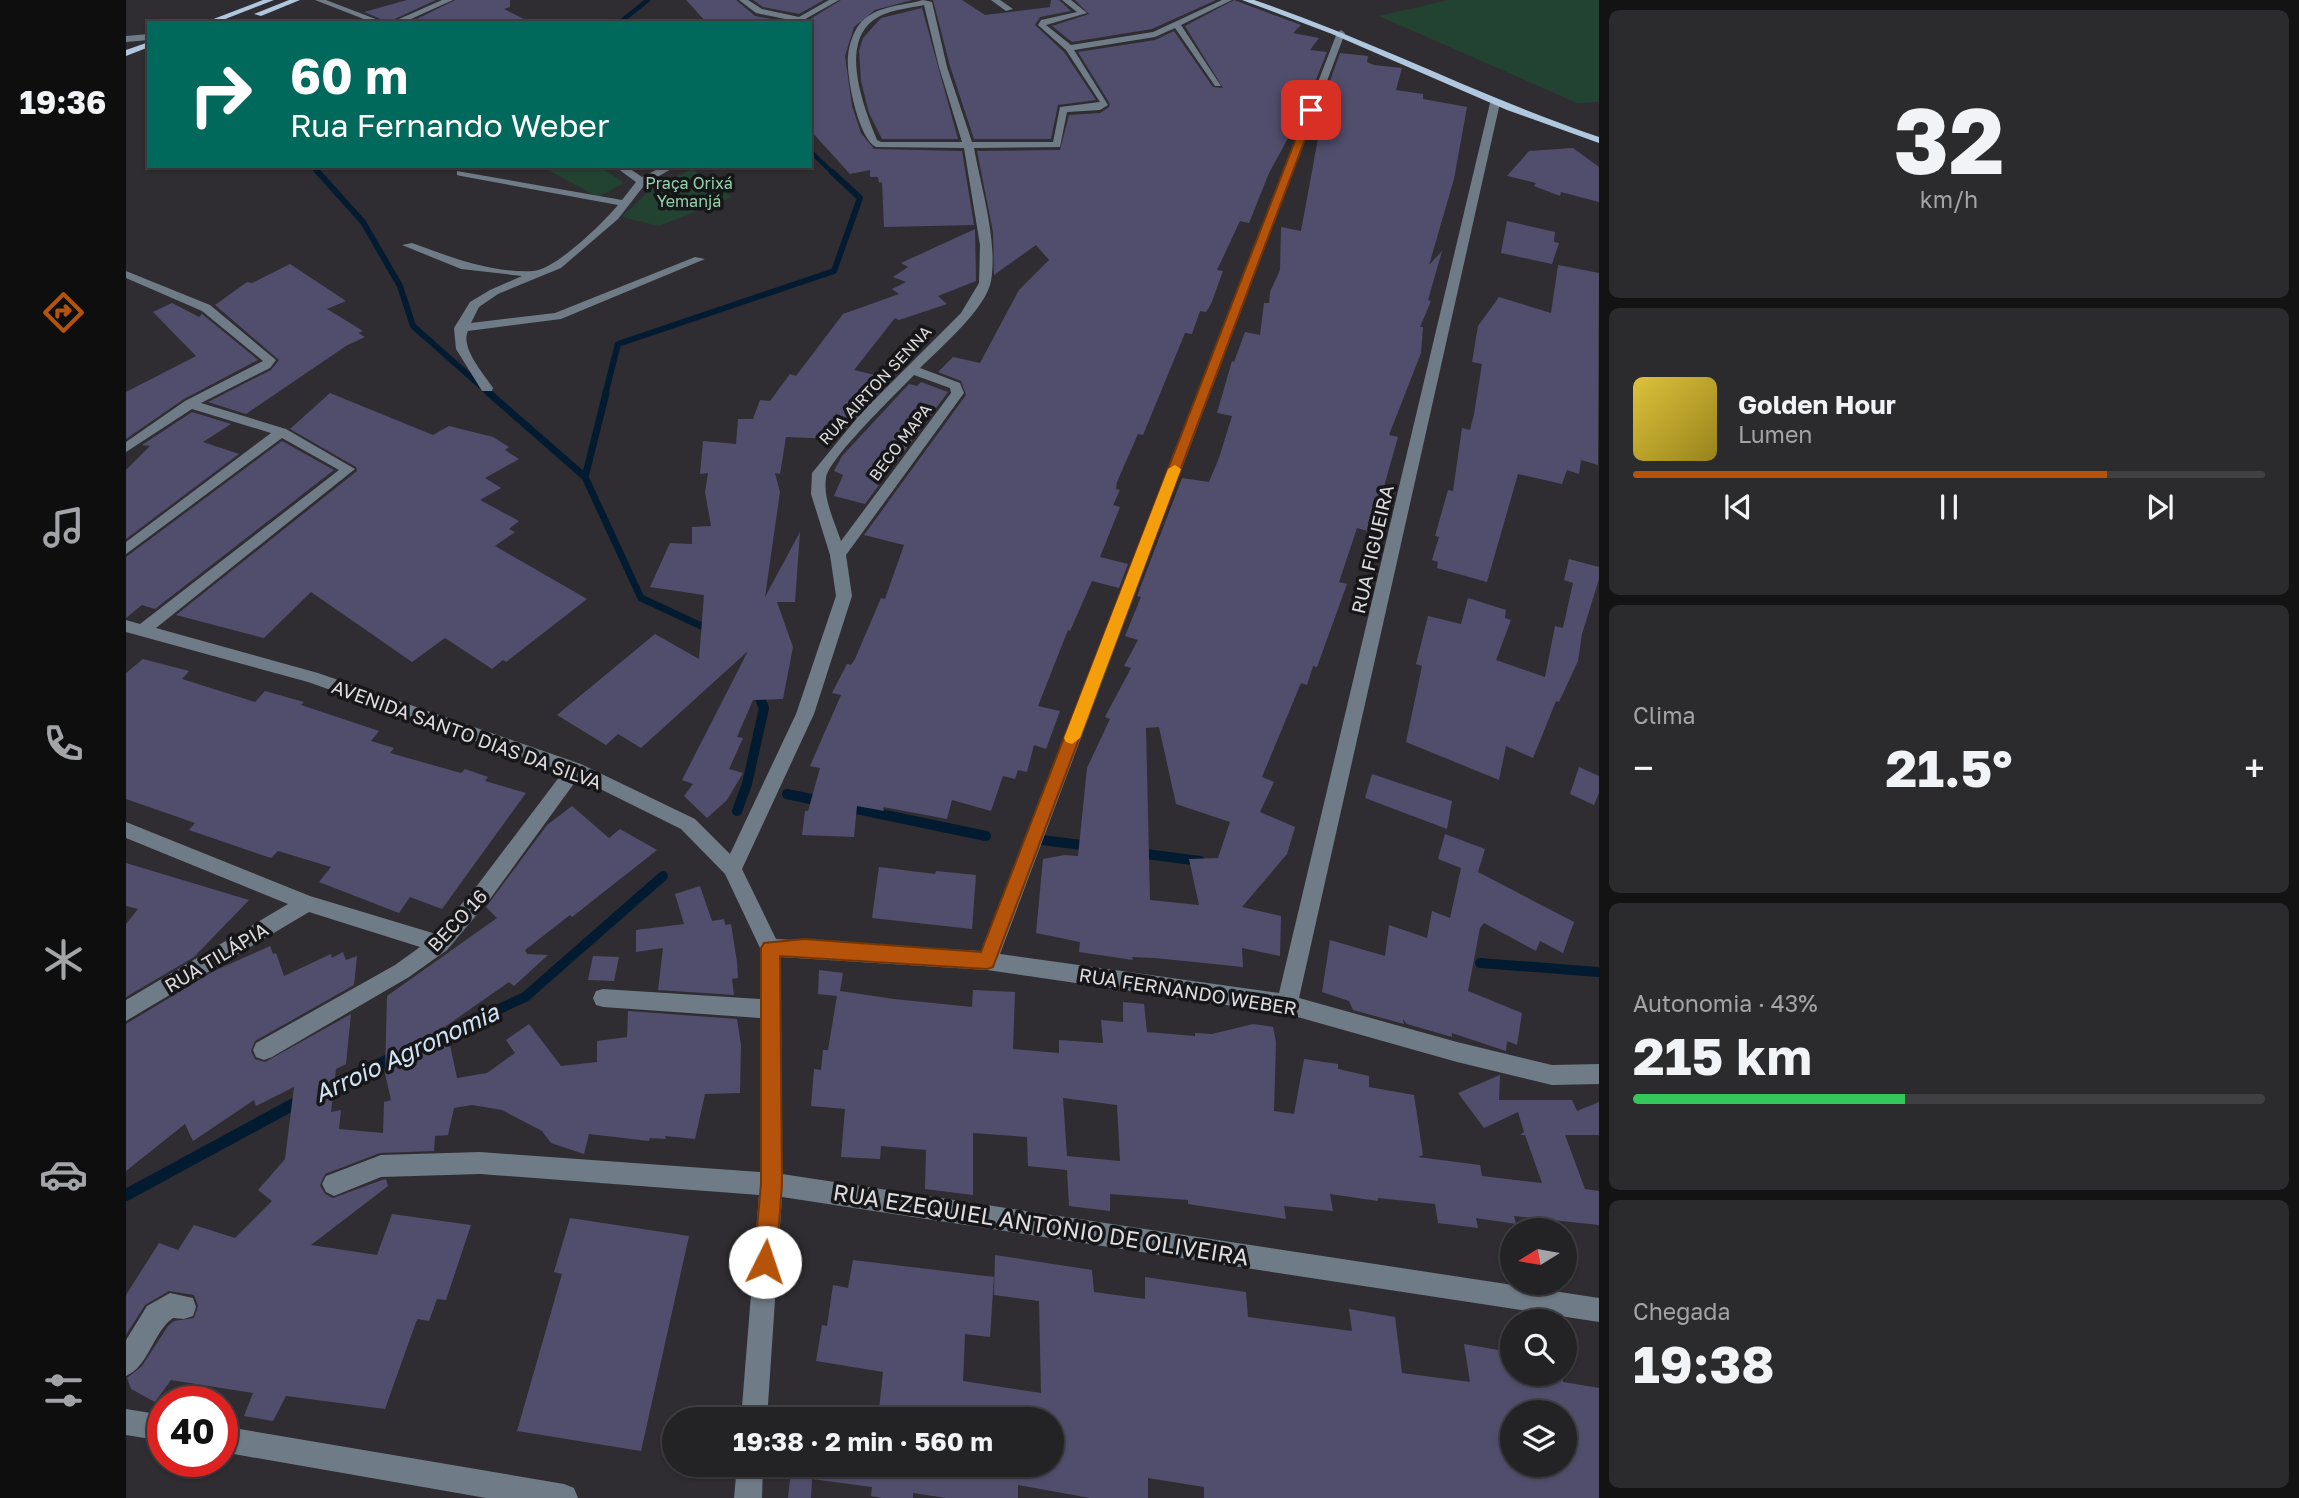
<!DOCTYPE html>
<html lang="pt">
<meta charset="utf-8">
<style>
body{margin:0;font-family:"Golos Text",sans-serif;background:#2b2a2d;color:#f1f3f6;height:100vh;display:flex;flex-direction:column;font-size:26px;white-space:nowrap}
*{box-sizing:border-box;margin:0}
p{font-size:23px;color:#a3a4a7}
.icon{flex:none;width:38px;height:38px;fill:none;stroke:currentColor;stroke-width:2;stroke-linecap:round;stroke-linejoin:round}
.map{position:relative;flex:1;overflow:hidden}
.panel{display:flex;flex-direction:column;gap:10px;padding:10px;background:#131314;width:700px}
.panel>*{flex:none}
.guide{position:absolute;left:21px;top:21px;width:665px;height:147px;border-radius:0px;box-shadow:0 2px 5px #0004,0 0 0 2px #403f42;background:#00695c;color:#fff;overflow:hidden}
.needle{width:46px;rotate:259deg}
.buttons{position:absolute;left:1374px;top:1218px;display:grid;gap:14px}
.buttons a{display:grid;place-items:center;width:77px;height:77px;border-radius:50%;background:#232225;box-shadow:0 2px 5px #0004,0 0 0 2px #403f42;font-size:35px}
.speed{position:absolute;left:21px;top:1386px;display:flex;gap:14px;font-size:35px;font-weight:700;text-align:center}
.speed>*{display:grid;place-content:center;width:91px;height:91px;border-radius:50%;background:#232225;box-shadow:0 2px 5px #0004,0 0 0 2px #403f42;line-height:1}
.speed .limit{border:10px solid #d22;background:#fff;color:#111}
.pin{position:absolute;display:grid;place-items:center;width:60px;height:60px;color:#fff;margin:-30px;border-radius:14px;box-shadow:0 4px 10px #0006}
.me{position:absolute;width:77px;margin:-38px;rotate:4deg;stroke-linejoin:round;filter:drop-shadow(0 0 5px #0008)}
.turn{display:flex;align-items:center;gap:24px;height:147px;padding:0 28px;font-size:32px}
.turn .icon{width:91px;height:91px;stroke-width:2.5}
.turn b{display:block;font-size:49px;line-height:60px}
.big{font-size:52px;font-weight:700;line-height:1.1}
.panel .tile{flex:1;display:flex;flex-direction:column;justify-content:center;gap:10px;min-width:0;padding:0 24px;border-radius:10px;background:#2b2a2d}
.panel .dial{align-items:center;gap:0}
.dial b{font-size:91px;line-height:1}
.song{display:flex;align-items:center;gap:21px}
.cover{width:84px;height:84px;border-radius:10px;background:linear-gradient(135deg,hsl(50 70% 55%),hsl(50 70% 35%))}
.played{height:7px;border-radius:4px;background:linear-gradient(90deg,#b45309 75%,#403f42 75%)}
.keys{display:flex;justify-content:space-around;direction:ltr}
.heat{display:flex;justify-content:space-between;align-items:center;font-size:38px;direction:ltr}
.charge{height:10px;border-radius:5px;background:linear-gradient(90deg,#34c759 43%,#403f42 0)}
.trip{position:absolute;left:536px;top:1407px;width:402px;height:70px;border-radius:35px;background:#232225;box-shadow:0 2px 5px #0004,0 0 0 2px #403f42;font-weight:700;line-height:70px;text-align:center}
main{display:flex;flex:1;min-height:0}
.tab-bar{display:flex;flex-direction:column;width:126px;justify-content:space-around;align-items:center;background:#0e0e0f;color:#a3a4a7}
.tab-bar .icon{width:49px;height:49px}
.tab-bar .current{color:#b45309}
.tab-bar b{font-size:32px;color:#f1f3f6}
.map>svg:first-child{display:block}
.green{fill:#234332}
.lines{fill:none;stroke-linecap:round;stroke-linejoin:round}
.stream-far4{stroke:#021b30;stroke-width:4.5}
.stream-far3{stroke:#021b30;stroke-width:6}
.stream-far2{stroke:#021b30;stroke-width:7}
.stream-far1{stroke:#021b30;stroke-width:10}
.stream{stroke:#021b30;stroke-width:12}
.building{fill:#514e6d;fill-rule:evenodd}
.minor{fill:#6f7b86;fill-rule:evenodd}
.major{fill:#afc8e0;fill-rule:evenodd}
.route{fill:#b45309;stroke:#753606;stroke-width:2}
.slow{fill:#f59e0b}
.labels{text-anchor:middle;dominant-baseline:central;stroke-width:7;stroke-linejoin:round;paint-order:stroke}
.far-park-label{font-size:16px;fill:#94d2ae;stroke:#171618}
.far-street-label{font-size:16px;fill:#dedcdf;stroke:#171618}
.street-label{font-size:19px;fill:#dedcdf;stroke:#171618}
.near-street-label{font-size:23px;fill:#dedcdf;stroke:#171618}
.near-water-label{font-size:24px;font-style:italic;fill:#d0e4f6;stroke:#171618}
</style>
<main>
<nav class="tab-bar">
<b>19:36</b>
<svg class="icon current" aria-label="directions" viewBox="0 0 24 24"><path d="M12 3l9 9-9 9-9-9zM9 14v-3h6M13 9l2 2-2 2"/></svg>
<svg class="icon" aria-label="music" viewBox="0 0 24 24"><path d="M9 18V5l10-2v13"/><circle cx="6" cy="18" r="3"/><circle cx="16" cy="16" r="3"/></svg>
<svg class="icon" aria-label="phone" viewBox="0 0 24 24"><path d="M5 4h4l2 5-3 2q2 4 5 5l2-3 5 2v4C11 20 4 13 5 4z"/></svg>
<svg class="icon" aria-label="climate" viewBox="0 0 24 24"><path d="M12 3v18M4 7l16 10M4 17L20 7"/></svg>
<svg class="icon" aria-label="car" viewBox="0 0 24 24"><path d="M5 17H2v-5l4-1 3-4h7l3 4 3 1v5h-3M9 17h6M6 11h13"/><circle cx="7" cy="17" r="2"/><circle cx="17" cy="17" r="2"/></svg>
<svg class="icon" aria-label="filters" viewBox="0 0 24 24"><path d="M4 7h16M4 17h16"/><circle cx="9" cy="7" r="2"/><circle cx="15" cy="17" r="2"/></svg>
</nav>
<div class="map">
<svg width="1473" height="1498" viewBox="0 0 1473 1498">
<rect width="100%" height="100%" fill="#2f2d31"/>
<path class="green" d="M1322,0H1473V102L1451,103L1253,16Z
M415,166H473L498,183L472,197Z
M566,169L606,197L533,226L496,217L525,189Z"/>
<g class="lines">
<path class="stream-far4" d="M493,23L522,0
M684,151L708,174
M186,166L193,174"/>
<path class="stream-far3" d="M192,172L237,222L274,286L287,326L365,395
M479,395L492,344L708,271L734,198L706,172"/>
<path class="stream-far2" d="M363,393L459,477L515,598L586,631
M459,477L480,393"/>
<path class="stream-far1" d="M661,794L694,801
M721,807L860,836
M611,811L621,784L638,708L631,691
M916,840L963,846
M1012,853L1074,861
M1354,963L1473,972
M310,1038L399,997L537,876"/>
<path class="stream" d="M310,1038L314,1036
M199,1089L269,1057
M0,1195L177,1099"/>
</g>
<path class="building" d="M281,0H310L262,22L238,12Z
M329,0H384V7L378,9L406,23H283Z
M560,0H610L629,16L665,23H581Z
M627,0H698L673,14L637,7Z
M715,0H786L749,10L728,27L719,56L726,106L735,133L748,149L836,151L848,225L758,227L756,182L753,183L752,177H744V170L724,174L684,130V23H678Z
M807,0H836L859,15L924,7L925,0H933L945,11L914,17L909,25L938,52L970,100L932,105L925,139H848L824,66Z
M949,0H1090L1026,29L946,42L926,26L963,14Z
M1108,0L1175,25L1167,33L1193,38L1184,50L1201,52L1180,105L1143,173L1123,223L1114,221L1091,270L1097,271L1085,304L1080,312L1074,311L1066,334L1059,333L1017,435L1012,434L991,482L990,489L994,490L987,505L994,507L974,557L1002,564L993,588L966,581L944,631L942,630L912,706L934,711L920,749L908,745L901,772L892,770L889,779L877,776L865,811L826,800L821,819L757,807L758,811L731,806L728,837L676,835L679,811H682L694,768L684,766L715,695L706,693L721,664L725,665L729,659L755,598L759,599L778,545L738,535L840,395L835,381L812,372L827,357L854,363L893,290L923,260L910,245L868,275L867,232L851,151L934,150L943,115L974,113L983,107L984,104L952,52L1029,40L1048,31L1087,87L1097,88L1059,26Z
M796,8L832,139H756L743,113L735,81L733,51L737,38L755,18Z
M1214,53L1242,56L1241,62L1248,65L1276,68L1270,90L1297,94V99L1341,107L1328,179L1303,265L1316,251L1302,300L1305,301L1294,327H1297L1295,353L1263,435L1272,437L1245,532L1231,528L1213,582L1221,584L1191,667L1187,666L1181,685L1175,683L1136,777L1148,782L1134,812L1169,827L1161,854L1116,907L1155,916L1154,956L1116,948L1117,967L1029,958L1006,957L1007,960L953,952L954,942L910,933L917,859L938,855L952,856L961,768L984,719L979,717L1005,668L998,666L1012,640L999,636L1015,597L1011,596L1056,478L1083,482L1093,458L1106,416L1091,413L1106,361L1108,362L1119,332L1134,335L1138,303H1143L1144,292L1154,270L1155,227L1175,231L1201,89ZM1033,727L1050,804L1104,822L1092,858L1063,859L1073,905L1024,900L1020,728Z
M1447,148L1473,167V202L1435,192L1434,196L1408,186L1410,183L1381,176L1403,151Z
M1381,221L1429,232L1428,242L1433,243L1426,264L1375,253Z
M849,229L850,281L812,296L821,304L773,320L769,318L728,370L765,379L711,439L660,437L654,474L649,473L654,492L639,597L674,532L669,602H651L667,647L657,699L627,700L611,737L617,738L603,769L617,773L601,800L581,818L558,796L567,784L556,780L622,651L515,748L492,734L480,745L431,715L529,634L573,659L578,595L524,587L544,543L566,544V527L585,526L579,492L582,473L574,474L577,441L610,444L612,419H627L634,400L644,401L664,374L670,376L717,314L773,294L766,289L780,282L767,277L782,267L775,263Z
M164,264L220,301L201,309L237,331L232,333L239,337L220,346L120,414L82,402L145,370L153,360L89,305L121,282L126,283Z
M1432,265L1473,273L1472,465L1455,460L1453,474L1441,470L1436,484L1392,474L1361,582L1311,568L1312,562L1306,560L1313,537L1309,536L1322,490L1327,491L1336,428L1344,430L1348,414L1356,364L1346,362L1352,326L1373,297L1425,313Z
M46,303L73,317L76,314L132,360L58,399L0,439V392L70,356L27,312Z
M795,382L822,392L739,504L708,496L717,475L708,471L716,456L783,384L791,386Z
M204,393L307,435L323,426L367,437L383,447L379,450L393,459L359,478L375,488L354,500L393,521L383,529L389,532L369,546L461,599L380,662L377,660L366,669L319,638L286,662L185,592L138,638L50,615L231,471L230,467L164,429Z
M66,412L105,424L77,442L113,454L0,539V470L24,446L16,445Z
M156,441L208,470L29,609L16,605L0,618V557Z
M1443,559L1473,567V579L1456,634L1452,661L1433,702L1430,701L1407,758L1380,746L1373,780L1280,742L1296,666L1290,664L1302,616L1335,624L1342,598L1380,610L1379,618L1385,620L1370,660L1419,677L1429,626L1437,628L1447,583L1438,580Z
M17,659L63,671L56,679L129,702L139,691L178,702L175,705L253,731L245,741L268,748L264,753L335,773L339,769L362,777L359,781L400,793L316,909L284,897L273,913L193,882L205,867L152,851L145,858L63,830L69,823L0,799V673Z
M1453,767L1473,776V793L1468,805L1444,794Z
M1246,774L1326,801L1321,829L1239,798Z
M446,806L483,838L494,829L531,850L446,917L444,915L399,950L401,954L422,955L388,986L383,982L320,1026L331,1078L361,1073L389,1053L380,1040L403,1024L435,1066L471,1062V1041L501,1037L502,1011L611,1019L615,1045L614,1093L579,1094L569,1139L539,1136L540,1139L524,1138L523,1141L463,1134L458,1154L425,1143L416,1131L376,1110L346,1105L328,1108L322,1135L309,1136L308,1151L254,1153L199,1174L194,1185L199,1194L207,1198L256,1180L260,1179L262,1186L185,1245L251,1255L266,1214L345,1225L320,1300L311,1299L303,1321L292,1319L290,1322L259,1409L160,1396L147,1421L118,1416L127,1393L45,1380L29,1402L5,1389L1,1378L16,1366L42,1326L48,1321L68,1318L72,1306L68,1295L43,1291L19,1305L0,1335V1295L33,1243L52,1250L68,1225L109,1238L146,1201L132,1190L159,1159L168,1087L130,1106L128,1100L67,1141L59,1124L0,1171V1024L88,971L144,946L147,954L150,953L158,976L205,954L206,958L217,952L220,960L231,956L228,985L129,1041L125,1051L129,1059L139,1062L225,1014L220,1064L210,1069L205,1112L215,1110L213,1129L257,1133L258,1102L265,1100L259,1073L261,996L371,918L360,907L421,825Z
M1319,834L1359,849L1352,872L1448,922L1437,953L1414,941L1410,951L1358,923L1354,928L1342,991L1396,1013L1391,1045L1381,1041L1380,1051L1326,1033V1037L1281,1024L1277,1019L1278,1024L1227,1010L1223,1001L1196,992L1204,940L1259,956L1263,925L1301,938L1306,911L1324,918L1335,868L1312,859Z
M0,863L123,900L68,957L0,997V924L12,909L0,906Z
M753,867L809,874L810,871L850,875L846,929L746,918Z
M574,886L586,921L598,919L599,925L605,924L611,962L612,978L606,979L608,995L532,990L537,948L510,952V930L558,924L549,894Z
M467,956L493,957L488,981L462,980Z
M693,970L717,973L714,991L768,999L846,1007L847,990L889,992L887,1049L933,1053V1040L977,1043L975,1020L997,1022V1002L1018,1004L1021,1032L1069,1036V1033L1086,1034L1127,1024L1147,1027L1150,1042L1148,1111L1168,1114L1178,1059L1212,1064V1069L1243,1076V1087L1288,1095L1297,1155L1292,1157L1354,1165L1356,1176L1416,1183L1399,1135H1394L1398,1132L1392,1112L1358,1128L1332,1093L1374,1075L1373,1100H1446L1451,1111L1473,1102V1135H1439L1459,1189L1473,1191V1225L1388,1216L1390,1224L1350,1218L1352,1228L1312,1223L1309,1204L1252,1198V1201L1204,1194L1207,1211L1158,1206L1160,1219L1062,1204V1200L984,1194V1211L943,1206L941,1170L902,1166L901,1137L847,1133V1195L799,1189L800,1150L755,1146L754,1159L715,1157L719,1109L685,1106L688,1069L695,1070L697,1050H702L711,996L692,994ZM937,1098L991,1105L994,1161L941,1156Z
M444,1218L563,1236L515,1451L391,1431L436,1274L428,1272Z
M869,1255L966,1270L968,1292L1019,1299V1277L1120,1292L1122,1317L1226,1331L1223,1309L1269,1317L1276,1373L1344,1382L1338,1344L1378,1351L1382,1374H1436L1437,1382L1473,1388V1498H1078V1487L1022,1478V1498H964L892,1485V1498H820L787,1493V1498H756L745,1496L746,1487L686,1479L685,1498H662L665,1469L683,1470V1465H926V1419H752L757,1372L690,1361L696,1325L701,1326L707,1285L722,1288L727,1260L868,1277L864,1337L839,1334L837,1381L915,1393L913,1301L868,1295ZM1388,1406L1438,1412V1465H1386Z"/>
<g class="lines">
<path class="minor" d="M189,0H200L260,23H248Z
M316,0H327L276,23H264Z
M613,0H622L636,9L673,17L703,0H713L674,22L630,13Z
M797,0L806,2L821,67L846,142H927L934,107L974,102L940,50L912,25L915,20L951,12L936,0H945L961,13L920,25L945,45L1027,32L1096,0H1106L1055,25L1095,86H1089L1049,28L1029,37L948,50L982,105L974,110L941,112L934,147L848,148C855,187 872,242 865,281C860,309 814,348 794,368L834,383L838,393L720,555L726,596L688,714L616,869L650,939L855,951L1211,33L1215,30L1219,33L874,954L1153,993L1364,103L1369,100L1374,103L1173,998L1331,1042L1426,1065L1473,1064V1084L1426,1085L1331,1062L1161,1014L861,970L654,957L656,1174L1473,1298V1322L656,1197L641,1419H615L633,1195L354,1174L255,1177L208,1196L200,1192L196,1184L200,1176L255,1155L354,1152L634,1172V1018L477,1007L470,1005L467,998L470,991L477,989L634,999V948L599,874L555,829L452,778L364,899L321,950L283,977L146,1057L138,1060L130,1057L127,1050L130,1043L269,965L294,947L183,912L0,1021V1000L162,904L0,838V822L184,896L310,934L350,887L437,772L182,682L0,632V620L14,624L213,470L156,438L0,554V542L145,433L66,409L0,452V442L59,401L137,361L76,311L0,278V271L84,305L150,360L144,368L75,403L160,429L229,469L30,628L192,673L455,764L569,819L604,854L670,714L710,596L704,555L685,494L686,473L735,413L835,313L853,283L854,245L838,148L750,147C732,138 720,76 722,56C723,44 728,30 736,21C753,5 777,6 797,0ZM798,5L813,67L836,142H755L751,140C739,111 716,52 742,25C756,10 779,9 798,5ZM788,375L824,388L825,393L715,541C708,520 697,499 700,478C702,459 772,392 788,375Z
M865,0H874L887,9L880,11Z
M23,34V40L0,42V36Z
M488,166H500L516,177L538,166H551L520,183L492,219L435,268L372,294L353,307L345,323L429,313L569,257L579,259L435,319L342,331C334,348 358,374 367,388L366,391H356L330,349L328,328L344,302L364,290L396,276L335,269L276,245L286,243C324,257 365,273 407,271C429,270 478,222 492,205L335,176L331,175V171L496,200L510,182Z
M44,1293L67,1298L70,1307L67,1316L58,1319L47,1318C27,1332 23,1366 0,1376V1340L21,1306Z
M0,1409L37,1415V1441L0,1435Z
M96,1426L438,1484L448,1488L452,1498H360L96,1452Z
M611,1465H637L636,1498H608Z"/>
<path class="major" d="M137,0H148L89,23H77Z
M163,0H174L135,16L128,14Z
M1116,0H1128C1245,40 1355,97 1473,137V143L1381,110L1206,34Z
M23,42V47L0,56V50Z"/>
</g>
<path class="route" d="M1185,108L1190,110L867,967L861,969L654,956L656,1184L650,1262L647,1270L639,1273L632,1270L628,1262L635,1184V948L638,943L678,939L855,952L1181,110Z"/>
<path class="slow" d="M1049,465L1055,469L954,738L946,744L940,742L938,738L1042,469Z"/>
<g class="labels">
<g class="far-park-label">
<text x="563" y="183">Praça Orixá<tspan x="563" dy="18">Yemanjá</tspan></text>
</g>
<g class="far-street-label">
<text transform="translate(749 385) rotate(-47)">RUA AIRTON SENNA</text>
<text transform="translate(774 442) rotate(-53)">BECO MAPA</text>
</g>
<g class="street-label">
<text transform="translate(1246 549) rotate(-77)">RUA FIGUEIRA</text>
<text transform="translate(341 734) rotate(20)">AVENIDA SANTO DIAS DA SILVA</text>
<text transform="translate(331 920) rotate(-47)">BECO 16</text>
<text transform="translate(90 957) rotate(-31)">RUA TILÁPIA</text>
<text transform="translate(1062 991) rotate(9)">RUA FERNANDO WEBER</text>
</g>
<g class="near-street-label">
<text transform="translate(915 1224) rotate(9)">RUA EZEQUIEL ANTONIO DE OLIVEIRA</text>
</g>
<g class="near-water-label">
<text transform="translate(280 1052) rotate(-25)">Arroio Agronomia</text>
</g>
</g>
</svg>
<div class="buttons">
<a><svg class="needle" viewBox="-14 -14 28 28"><path d="M0-13l5 13h-10z" fill="#e53935"/><path d="M0 13l5-13h-10z" fill="#a3a4a7"/></svg></a>
<a><svg class="icon" aria-label="search" viewBox="0 0 24 24"><circle cx="10" cy="10" r="6"/><path d="M15 15l6 6"/></svg></a>
<a><svg class="icon" aria-label="layers" viewBox="0 0 24 24"><path d="M12 4l9 5-9 5-9-5zM3 14l9 5 9-5"/></svg></a>
</div>
<div class="speed"><div class="limit">40</div></div>
<div class="pin" style="left:1185px;top:110px;background:#d93025"><svg class="icon" aria-label="arrive" viewBox="0 0 24 24"><path d="M6 21V4h12l-3 4 3 4H6"/></svg></div>
<svg class="me" style="left:639px;top:1262px" viewBox="-20 -20 40 40"><circle r="19" fill="#fff"/><path d="M0-13L10 11 0 6-10 11z" fill="#b45309"/></svg>
<div class="trip">19:38 · 2 min · 560 m</div>
<div class="guide">
<div class="turn"><svg class="icon" aria-label="right" viewBox="0 0 24 24"><path d="M7 20v-9h11M14 6l5 5-5 5"/></svg><div><b>60 m</b>Rua Fernando Weber</div></div>
</div>
</div>
<section class="panel">
<div class="tile dial"><b>32</b><p>km/h</p></div>
<div class="tile">
<div class="song"><i class="cover"></i><div><b>Golden Hour</b><p>Lumen</p></div></div>
<div class="played"></div>
<div class="keys"><svg class="icon" aria-label="previous" viewBox="0 0 24 24"><path d="M18 5L8 12l10 7zM5 5v14"/></svg><svg class="icon" aria-label="pause" viewBox="0 0 24 24"><path d="M8 5v14M16 5v14"/></svg><svg class="icon" aria-label="next" viewBox="0 0 24 24"><path d="M6 5l10 7-10 7zM19 5v14"/></svg></div>
</div>
<div class="tile"><p>Clima</p>
<div class="heat"><a>−</a><b class="big">21.5°</b><a>+</a></div>
</div>
<div class="tile"><p>Autonomia · 43%</p><b class="big">215 km</b><div class="charge"></div></div>
<div class="tile"><p>Chegada</p><b class="big">19:38</b></div>
</section>
</main>
